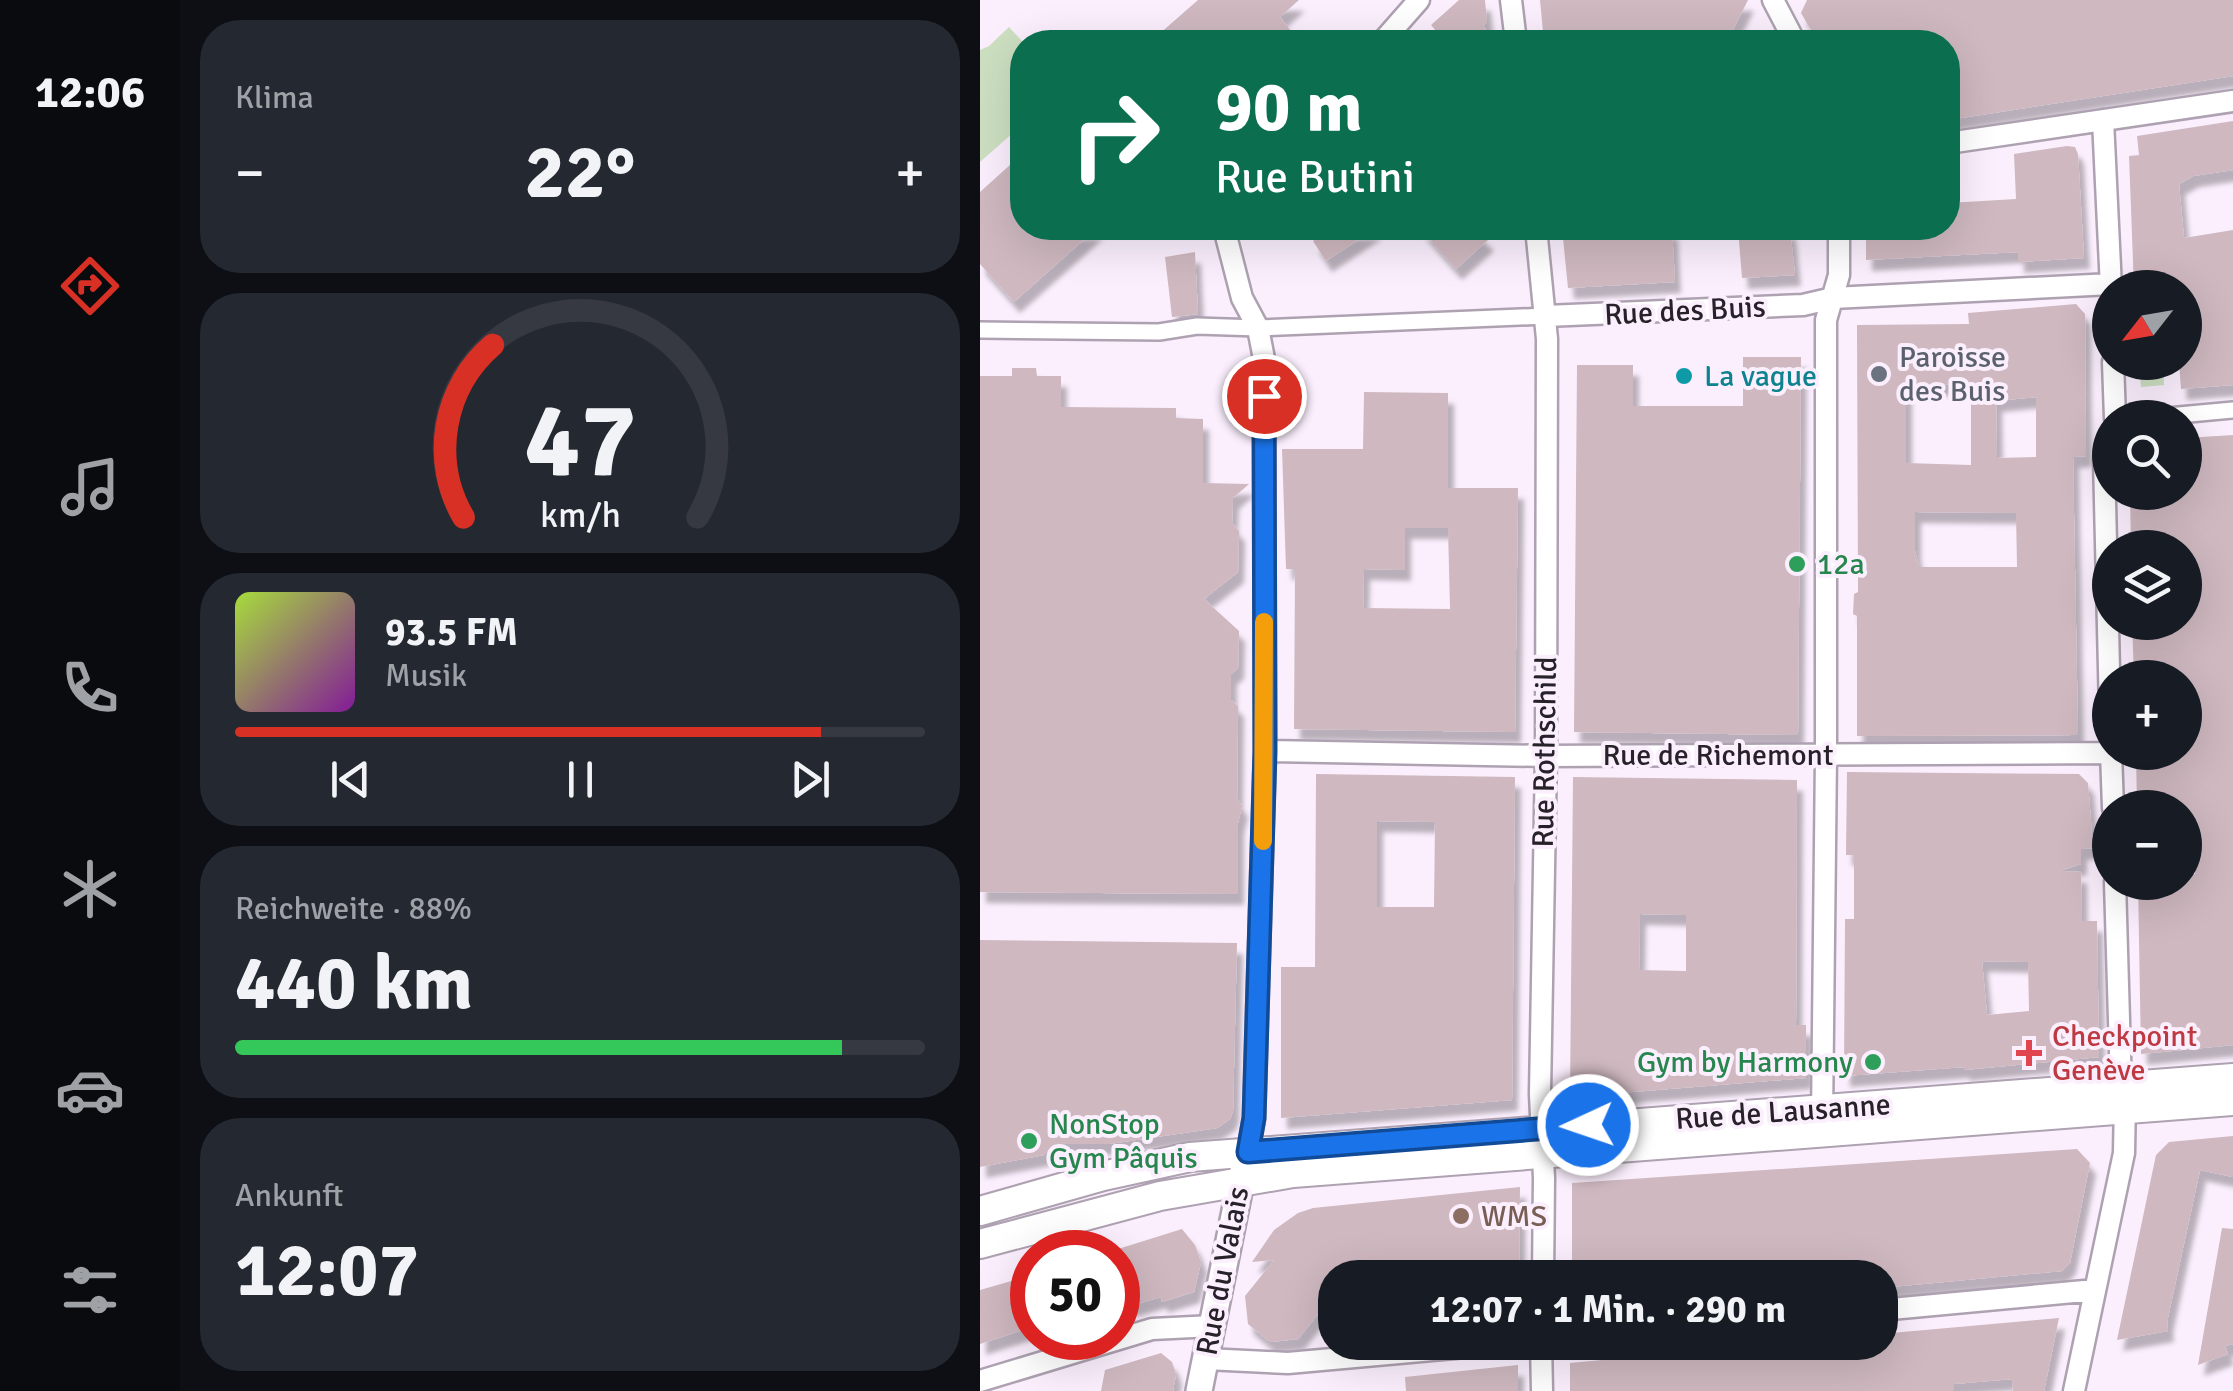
<!DOCTYPE html>
<html lang="de">
<meta charset="utf-8">
<style>
body{margin:0;font-family:Signika,sans-serif;background:#242831;color:#f1f3f6;height:100vh;display:flex;flex-direction:column;font-size:38px;white-space:nowrap}
*{box-sizing:border-box;margin:0}
p{font-size:32px;color:#9ea1a6}
.icon{flex:none;width:55px;height:55px;fill:none;stroke:currentColor;stroke-width:2;stroke-linecap:round;stroke-linejoin:round}
.map{position:relative;flex:1;overflow:hidden}
.panel{display:flex;flex-direction:column;gap:20px;padding:20px;background:#0d0f14;width:800px}
.panel>*{flex:none}
.guide{position:absolute;left:30px;top:30px;width:950px;height:210px;border-radius:40px;box-shadow:0 10px 40px #0002;background:#0b6e4f;color:#fff;overflow:hidden}
.needle{width:65px;rotate:239deg}
.buttons{position:absolute;left:1112px;top:270px;display:grid;gap:20px}
.buttons a{display:grid;place-items:center;width:110px;height:110px;border-radius:50%;background:#171b24;box-shadow:0 10px 40px #0002;font-size:50px}
.speed{position:absolute;left:30px;top:1230px;display:flex;gap:20px;font-size:50px;font-weight:700;text-align:center}
.speed>*{display:grid;place-content:center;width:130px;height:130px;border-radius:50%;background:#171b24;box-shadow:0 10px 40px #0002;line-height:1}
.speed .limit{border:15px solid #d22;background:#fff;color:#111}
.pin{position:absolute;display:grid;place-items:center;width:85px;height:85px;color:#fff;margin:-42px;border:5px solid #fff;border-radius:50%;box-shadow:0 2px 10px #0007}
.me{position:absolute;width:110px;margin:-55px;rotate:267deg;stroke-linejoin:round;filter:drop-shadow(0 0 8px #0008)}
.turn{display:flex;align-items:center;gap:35px;height:210px;padding:0 40px;font-size:45px}
.turn .icon{width:130px;height:130px;stroke-width:2.5}
.turn b{display:block;font-size:70px;line-height:85px}
.big{font-size:75px;font-weight:800;line-height:1.1}
.panel .card{flex:1;display:flex;flex-direction:column;justify-content:center;gap:15px;min-width:0;padding:0 35px;border-radius:40px;background:#242831}
.panel .dial{align-items:center;gap:0}
.dial svg{height:260px;overflow:visible;fill:none;stroke:#363941;stroke-width:7;stroke-linecap:round;text-anchor:middle}
.dial text{fill:#f1f3f6;stroke:none}
.song{display:flex;align-items:center;gap:30px}
.cover{width:120px;height:120px;border-radius:15px;background:linear-gradient(135deg,hsl(80 70% 55%),hsl(290 70% 35%))}
.played{height:10px;border-radius:5px;background:linear-gradient(90deg,#d93025 85%,#363941 85%)}
.keys{display:flex;justify-content:space-around;direction:ltr}
.heat{display:flex;justify-content:space-between;align-items:center;font-size:55px;direction:ltr}
.charge{height:15px;border-radius:8px;background:linear-gradient(90deg,#34c759 88%,#363941 0)}
.trip{position:absolute;left:338px;top:1260px;width:580px;height:100px;border-radius:40px;background:#171b24;box-shadow:0 10px 40px #0002;font-weight:800;line-height:100px;text-align:center}
main{display:flex;flex:1;min-height:0}
.dock{display:flex;flex-direction:column;width:180px;justify-content:space-around;align-items:center;background:#090b0e;color:#9ea1a6}
.dock .icon{width:70px;height:70px}
.dock .on{color:#d93025}
.dock b{font-size:45px;color:#f1f3f6}
.map>svg:first-child{display:block}
.green{fill:#cddfc1}
.building{fill:#cfb8c0;fill-rule:evenodd;filter:url(#shadow)}
.lines{fill:none;stroke-linecap:round;stroke-linejoin:round}
.pedestrian-casing{stroke:#aea1b1;stroke-width:20}
.minor-casing{stroke:#aea1b1;stroke-width:25}
.tertiary-casing{stroke:#aea1b1;stroke-width:30}
.secondary-casing{stroke:#aea1b1;stroke-width:32}
.pedestrian{stroke:#fff;stroke-width:15}
.minor{stroke:#fff;stroke-width:20}
.tertiary{stroke:#fff;stroke-width:25}
.secondary{stroke:#fff;stroke-width:28}
.route-casing{stroke:#114b97;stroke-width:25}
.route{stroke:#1a73e8;stroke-width:18}
.slow{stroke:#f59e0b;stroke-width:18}
.worship-dot{fill:#6b7280;stroke:#fbeffd;stroke-width:4}
.culture-dot{fill:#0f9aa8;stroke:#fbeffd;stroke-width:4}
.leisure-dot{fill:#2e9e5b;stroke:#fbeffd;stroke-width:4}
.health-dot{fill:#e0444e;stroke:#fbeffd;stroke-width:4}
.education-dot{fill:#8d6e63;stroke:#fbeffd;stroke-width:4}
.labels{text-anchor:middle;dominant-baseline:central;stroke-width:8;stroke-linejoin:round;paint-order:stroke}
.street-label{font-size:30px;fill:#272229;stroke:#fbeffd}
.worship-label{font-size:30px;fill:#5b616d;stroke:#fbeffd;text-anchor:start}
.culture-label{font-size:30px;fill:#0d838f;stroke:#fbeffd;text-anchor:start}
.leisure-label{font-size:30px;fill:#27864d;stroke:#fbeffd;text-anchor:start}
.health-label{font-size:30px;fill:#be3a42;stroke:#fbeffd;text-anchor:start}
.education-label{font-size:30px;fill:#785e54;stroke:#fbeffd;text-anchor:start}
</style>
<main>
<nav class="dock">
<b>12:06</b>
<svg class="icon on" aria-label="directions" viewBox="0 0 24 24"><path d="M12 3l9 9-9 9-9-9zM9 14v-3h6M13 9l2 2-2 2"/></svg>
<svg class="icon" aria-label="music" viewBox="0 0 24 24"><path d="M9 18V5l10-2v13"/><circle cx="6" cy="18" r="3"/><circle cx="16" cy="16" r="3"/></svg>
<svg class="icon" aria-label="phone" viewBox="0 0 24 24"><path d="M5 4h4l2 5-3 2q2 4 5 5l2-3 5 2v4C11 20 4 13 5 4z"/></svg>
<svg class="icon" aria-label="climate" viewBox="0 0 24 24"><path d="M12 3v18M4 7l16 10M4 17L20 7"/></svg>
<svg class="icon" aria-label="car" viewBox="0 0 24 24"><path d="M5 17H2v-5l4-1 3-4h7l3 4 3 1v5h-3M9 17h6M6 11h13"/><circle cx="7" cy="17" r="2"/><circle cx="17" cy="17" r="2"/></svg>
<svg class="icon" aria-label="filters" viewBox="0 0 24 24"><path d="M4 7h16M4 17h16"/><circle cx="9" cy="7" r="2"/><circle cx="15" cy="17" r="2"/></svg>
</nav>
<section class="panel">
<div class="card"><p>Klima</p>
<div class="heat"><a>−</a><b class="big">22°</b><a>+</a></div>
</div>
<div class="card dial"><svg viewBox="0 0 100 80">
<path d="M14 69A42 42 0 1 1 86 69"/>
<path d="M14 69A42 42 0 0 1 23 16" stroke="#d93025"/>
<text x="50" y="56" font-size="32" font-weight="700">47</text>
<text x="50" y="72" font-size="11">km/h</text>
</svg></div>
<div class="card">
<div class="song"><i class="cover"></i><div><b>93.5 FM</b><p>Musik</p></div></div>
<div class="played"></div>
<div class="keys"><svg class="icon" aria-label="previous" viewBox="0 0 24 24"><path d="M18 5L8 12l10 7zM5 5v14"/></svg><svg class="icon" aria-label="pause" viewBox="0 0 24 24"><path d="M8 5v14M16 5v14"/></svg><svg class="icon" aria-label="next" viewBox="0 0 24 24"><path d="M6 5l10 7-10 7zM19 5v14"/></svg></div>
</div>
<div class="card"><p>Reichweite · 88%</p><b class="big">440 km</b><div class="charge"></div></div>
<div class="card"><p>Ankunft</p><b class="big">12:07</b></div>
</section>
<div class="map">
<svg width="1253" height="1391" viewBox="0 0 1253 1391">
<defs>
<filter id="shadow"><feDropShadow dx="6" dy="11" stdDeviation="2.5" flood-color="#0004"/></filter>
</defs>
<rect width="100%" height="100%" fill="#fbeffd"/>
<path class="green" d="M29,27L43,42L42,125L0,162V50L9,46Z
M1159,363H1183L1184,385L1161,387Z"/>
<path class="building" d="M218,0H319L300,17L311,31L298,42H170Z
M479,0H505L507,21L503,26L506,29L491,42H465L451,25Z
M560,0H768L753,30L760,42H564Z
M827,0H1253V76L968,120V42H838L821,13Z
M1253,121V170L1213,176L1199,184L1204,238L1253,230V385L1201,389L1199,362H1205V288H1154L1149,156L1159,155L1157,136Z
M1087,146L1095,147L1098,154L1104,258L1038,262V252L886,260V228H968V203L1036,199L1034,154Z
M42,154V228H117L34,302L0,264V192Z
M353,228H396L346,261L333,241Z
M440,228H495L508,240L476,269Z
M582,228H692L695,282L588,288Z
M758,228H810L815,275L762,278Z
M215,252L218,314L192,317L185,257Z
M1096,304L1105,314L1106,456L1093,457L1098,735L877,736V616L873,614L874,594L878,592L877,325L989,324L988,313ZM991,383V465L926,463V387ZM1056,397V457L1017,458L1016,401ZM935,512L1036,513L1037,567H939L935,551Z
M763,357H821L818,735L594,732L597,365H653V406H763Z
M32,368H56L57,376H81V407L196,408V418L223,419V483L269,484L253,498L252,523L259,531L258,572L224,599L259,631L258,668L251,674V700L258,706L257,799L262,806L258,823V894L0,892V376H32Z
M384,392L468,393V488H538L535,732L314,729L315,569H306L302,449H383ZM425,528H468L470,609L383,608L384,569L425,570Z
M1253,435V1045L1161,1054L1158,882H1205V874H1215L1214,828L1205,831V808H1157L1156,752H1205V678H1154L1152,622H1205V548H1151L1150,492H1205V438Z
M867,772L1099,774L1108,783L1113,848L1101,849V864L1079,871L1101,872L1102,921H1117L1119,1057L984,1070V1067L864,1076L865,919H874V855H866ZM1002,961L1048,962L1049,1011L1007,1015Z
M336,774L535,777L532,1100L301,1118V967H335ZM397,821L455,822L454,907H397Z
M593,777L817,780L816,1025H826V1078L590,1097ZM660,914L706,915V971L659,970Z
M0,940L257,943L253,1111L250,1119L237,1128L129,1144H75L64,1155L0,1167Z
M1253,1136V1177L1220,1170L1187,1322L1188,1331L1137,1340L1176,1155L1189,1142Z
M1097,1149L1110,1163L1090,1263L1082,1271L900,1288V1278H592V1183Z
M540,1187L539,1278H355V1293L318,1339L290,1342L268,1324L265,1296L294,1260L272,1262L294,1230L318,1213L333,1208Z
M1242,1228L1253,1229V1344L1245,1346L1248,1354L1218,1365Z
M202,1229L215,1245L221,1262L214,1292L182,1302L181,1297L150,1306L148,1302L138,1305V1249Z
M52,1275V1327L0,1344V1290Z
M1079,1318L1064,1391H1033L1032,1379L974,1384V1391H590V1363L813,1342H900V1334Z
M181,1353L192,1362L196,1374L193,1391H121L125,1370Z
M538,1365V1391H426L425,1377Z"/>
<g class="lines">
<g class="pedestrian-casing">
<path id="pedestrian" d="M0,330L179,332L217,326L278,328L566,316
M1166,418L1253,410"/>
</g>
<g class="minor-casing">
<path id="minor" d="M531,0L536,42
M793,0L815,42
M402,42L439,0
M1123,120L1131,288
M968,143L1253,101
M244,228L262,298L278,328L284,359L285,751L274,1118L268,1152
M556,228L567,339L566,756L560,1094L564,1178L563,1278
M566,316L823,305L853,298L1131,284
M1133,362L1135,418
M1130,438L1124,459L1130,712
M285,751L566,756L1131,753
M1131,752L1133,808
M1135,882L1141,1089
M842,1119L846,754V320L859,275V228
M900,1310L1115,1290
M561,1342L562,1391
M226,1359L308,1363L541,1342
M0,1381L172,1329L233,1326
M1094,1391L1144,1153L1145,1098"/>
</g>
<g class="tertiary-casing">
<path id="tertiary" d="M219,1391L264,1166"/>
</g>
<g class="secondary-casing">
<path id="secondary" d="M0,1211L123,1176L210,1157L1253,1078
M0,1244L180,1196L313,1173L1253,1101"/>
</g>
<use href="#pedestrian" class="pedestrian"/>
<use href="#minor" class="minor"/>
<use href="#tertiary" class="tertiary"/>
<use href="#secondary" class="secondary"/>
</g>
<g class="lines">
<g class="route-casing">
<path id="route" d="M284,396L285,751L274,1118L268,1152L608,1125"/>
</g>
<use href="#route" class="route"/>
<path class="slow" d="M283,841L284,622"/>
</g>
<circle class="worship-dot" cx="899" cy="374" r="10"/>
<circle class="culture-dot" cx="704" cy="376" r="10"/>
<g class="leisure-dot">
<circle cx="817" cy="564" r="10"/>
<circle cx="893" cy="1062" r="10"/>
<circle cx="49" cy="1141" r="10"/>
</g>
<path class="health-dot" d="M1044 1038h10v10h10v10h-10v10h-10v-10h-10v-10h10z"/>
<circle class="education-dot" cx="481" cy="1216" r="10"/>
<g class="labels">
<g class="street-label">
<text transform="translate(705 311) rotate(-3)">Rue des Buis</text>
<text transform="translate(565 752) rotate(-89)">Rue Rothschild</text>
<text x="738" y="755">Rue de Richemont</text>
<text transform="translate(803 1112) rotate(-4)">Rue de Lausanne</text>
<text transform="translate(243 1271) rotate(-79)">Rue du Valais</text>
</g>
<g class="worship-label">
<text x="919" y="357">Paroisse<tspan x="919" dy="34">des Buis</tspan></text>
</g>
<g class="culture-label">
<text x="724" y="376">La vague</text>
</g>
<g class="leisure-label">
<text x="837" y="564">12a</text>
<text x="873" y="1062" text-anchor="end">Gym by Harmony</text>
<text x="69" y="1124">NonStop<tspan x="69" dy="34">Gym Pâquis</tspan></text>
</g>
<g class="health-label">
<text x="1072" y="1036">Checkpoint<tspan x="1072" dy="34">Genève</tspan></text>
</g>
<g class="education-label">
<text x="501" y="1216">WMS</text>
</g>
</g>
</svg>
<div class="buttons">
<a><svg class="needle" viewBox="-14 -14 28 28"><path d="M0-13l5 13h-10z" fill="#e53935"/><path d="M0 13l5-13h-10z" fill="#9ea1a6"/></svg></a>
<a><svg class="icon" aria-label="search" viewBox="0 0 24 24"><circle cx="10" cy="10" r="6"/><path d="M15 15l6 6"/></svg></a>
<a><svg class="icon" aria-label="layers" viewBox="0 0 24 24"><path d="M12 4l9 5-9 5-9-5zM3 14l9 5 9-5"/></svg></a>
<a>+</a>
<a>−</a>
</div>
<div class="speed"><div class="limit">50</div></div>
<div class="pin" style="left:284px;top:396px;background:#d93025"><svg class="icon" aria-label="arrive" viewBox="0 0 24 24"><path d="M6 21V4h12l-3 4 3 4H6"/></svg></div>
<svg class="me" style="left:608px;top:1125px" viewBox="-20 -20 40 40"><circle r="17" fill="#1a73e8" stroke="#fff" stroke-width="3"/><path d="M0-11L8 9 0 5-8 9z" fill="#fff"/></svg>
<div class="trip">12:07 · 1 Min. · 290 m</div>
<div class="guide">
<div class="turn"><svg class="icon" aria-label="right" viewBox="0 0 24 24"><path d="M7 20v-9h11M14 6l5 5-5 5"/></svg><div><b>90 m</b>Rue Butini</div></div>
</div>
</div>
</main>
